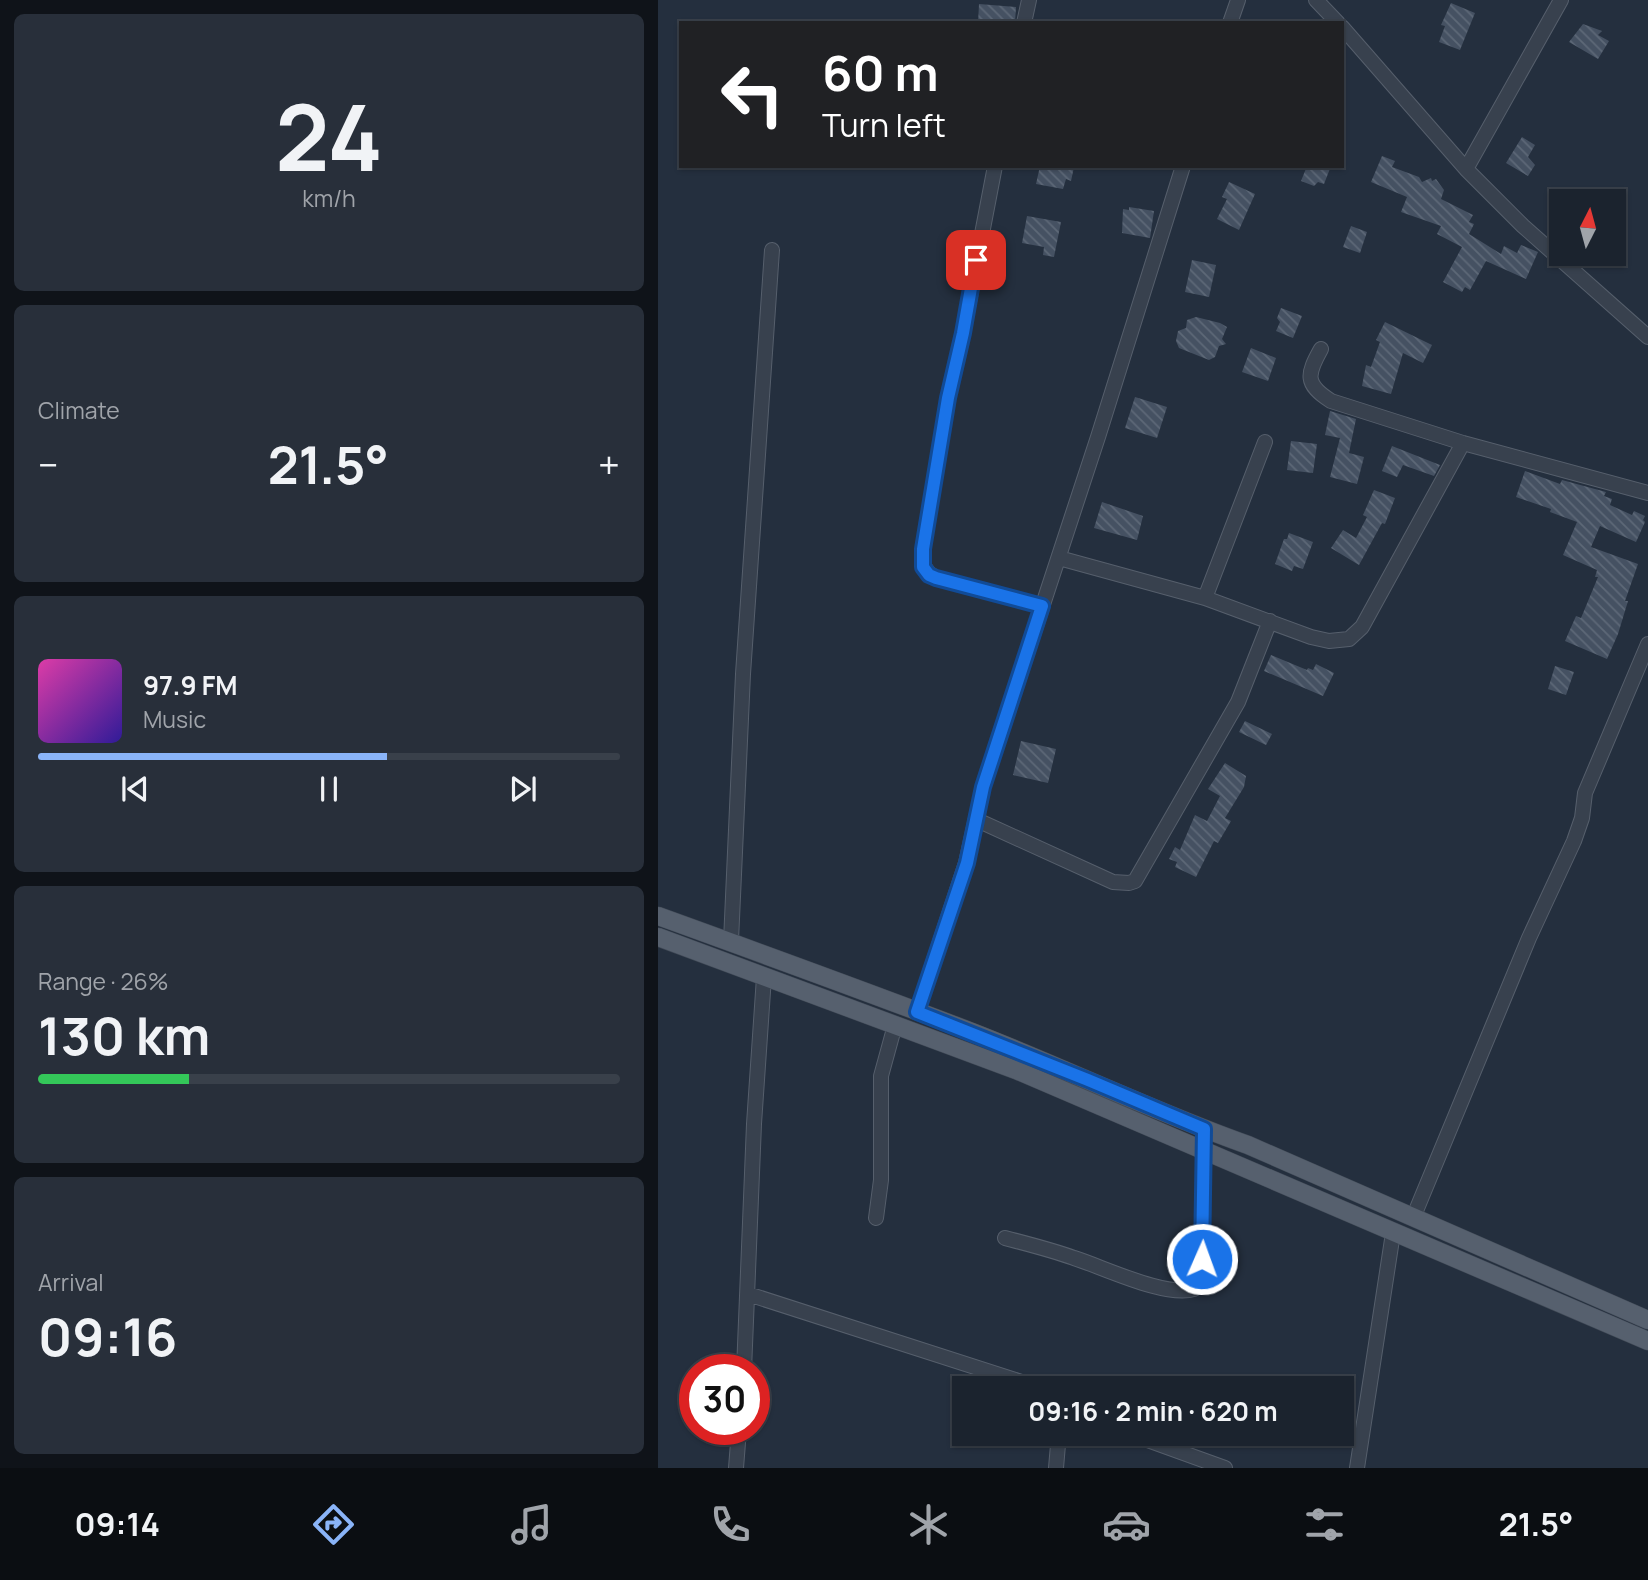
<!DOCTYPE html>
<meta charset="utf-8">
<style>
body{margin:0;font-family:Manrope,sans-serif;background:#282f3a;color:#f1f3f6;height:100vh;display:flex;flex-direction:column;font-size:26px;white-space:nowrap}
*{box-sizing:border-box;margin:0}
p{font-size:23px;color:#a0a4aa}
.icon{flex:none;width:38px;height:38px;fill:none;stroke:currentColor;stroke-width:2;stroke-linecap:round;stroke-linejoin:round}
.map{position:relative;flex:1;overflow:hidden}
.sheet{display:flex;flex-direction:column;gap:14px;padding:14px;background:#0f1319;width:658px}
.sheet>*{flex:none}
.banner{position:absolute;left:21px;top:21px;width:665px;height:147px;border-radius:0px;box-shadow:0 2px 5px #0004,0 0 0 2px #39404a;background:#202124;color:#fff;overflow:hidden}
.needle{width:46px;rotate:6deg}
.buttons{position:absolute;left:891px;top:189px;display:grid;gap:14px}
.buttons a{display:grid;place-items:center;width:77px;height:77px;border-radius:0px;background:#1b232e;box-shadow:0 2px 5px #0004,0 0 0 2px #39404a;font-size:35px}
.speed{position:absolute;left:21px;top:1354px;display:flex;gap:14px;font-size:35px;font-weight:700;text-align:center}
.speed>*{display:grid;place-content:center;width:91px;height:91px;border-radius:50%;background:#1b232e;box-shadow:0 2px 5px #0004,0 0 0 2px #39404a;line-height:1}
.speed .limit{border:10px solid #d22;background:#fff;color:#111}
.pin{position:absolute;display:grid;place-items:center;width:60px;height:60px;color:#fff;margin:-30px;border-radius:14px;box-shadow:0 4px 10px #0006}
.me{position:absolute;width:77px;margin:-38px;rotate:2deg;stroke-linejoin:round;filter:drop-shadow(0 0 5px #0008)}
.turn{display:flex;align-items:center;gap:24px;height:147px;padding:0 28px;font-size:32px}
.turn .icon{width:91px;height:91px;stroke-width:2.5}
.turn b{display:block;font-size:49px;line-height:60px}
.big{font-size:52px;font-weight:700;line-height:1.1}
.sheet .card{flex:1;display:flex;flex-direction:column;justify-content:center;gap:10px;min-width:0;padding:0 24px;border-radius:10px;background:#282f3a}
.sheet .dial{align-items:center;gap:0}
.dial b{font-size:91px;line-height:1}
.song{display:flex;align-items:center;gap:21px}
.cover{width:84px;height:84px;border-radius:10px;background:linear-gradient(135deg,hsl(320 70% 55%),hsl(250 70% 35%))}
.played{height:7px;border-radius:4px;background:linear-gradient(90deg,#8ab4f8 60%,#39404a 60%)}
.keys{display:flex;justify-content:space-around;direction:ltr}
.heat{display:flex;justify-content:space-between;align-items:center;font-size:38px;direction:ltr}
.charge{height:10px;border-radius:5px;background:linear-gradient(90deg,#34c759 26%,#39404a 0)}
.trip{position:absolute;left:294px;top:1376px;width:402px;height:70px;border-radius:0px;background:#1b232e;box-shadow:0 2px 5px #0004,0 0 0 2px #39404a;font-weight:700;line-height:70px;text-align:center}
.dock{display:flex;height:112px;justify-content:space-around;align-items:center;background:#0b0e12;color:#a0a4aa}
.dock .icon{width:49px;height:49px}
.dock .selected{color:#8ab4f8}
.dock b{font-size:32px;color:#f1f3f6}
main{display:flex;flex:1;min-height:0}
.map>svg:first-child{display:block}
.building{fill:url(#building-back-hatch)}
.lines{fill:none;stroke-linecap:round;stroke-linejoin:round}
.minor-casing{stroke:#565f6c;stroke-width:16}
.major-casing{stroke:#414a57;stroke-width:19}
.minor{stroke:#38414e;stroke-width:14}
.major{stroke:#56606e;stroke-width:18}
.route-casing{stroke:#114b97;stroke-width:18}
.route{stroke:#1a73e8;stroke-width:12}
</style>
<main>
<section class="sheet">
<div class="card dial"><b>24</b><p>km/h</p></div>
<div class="card"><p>Climate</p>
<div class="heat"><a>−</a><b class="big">21.5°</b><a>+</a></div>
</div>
<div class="card">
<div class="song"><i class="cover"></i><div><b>97.9 FM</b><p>Music</p></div></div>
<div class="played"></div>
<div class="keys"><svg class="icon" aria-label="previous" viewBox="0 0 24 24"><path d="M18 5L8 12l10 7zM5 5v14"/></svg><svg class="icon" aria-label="pause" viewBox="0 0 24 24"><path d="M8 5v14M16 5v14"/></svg><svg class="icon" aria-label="next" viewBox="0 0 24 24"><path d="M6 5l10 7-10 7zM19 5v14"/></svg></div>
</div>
<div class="card"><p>Range · 26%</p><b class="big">130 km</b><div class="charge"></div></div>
<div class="card"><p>Arrival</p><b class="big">09:16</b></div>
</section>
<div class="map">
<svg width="990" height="1468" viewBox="0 0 990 1468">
<defs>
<pattern id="building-back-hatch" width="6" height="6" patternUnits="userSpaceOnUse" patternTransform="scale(1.75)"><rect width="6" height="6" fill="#455162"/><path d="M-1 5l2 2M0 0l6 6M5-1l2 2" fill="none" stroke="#5d6877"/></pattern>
</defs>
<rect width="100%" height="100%" fill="#242f3e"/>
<path class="building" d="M793,3L817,13L802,50L781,42L787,26L783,25Z
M321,4L358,7L357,23H320Z
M925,24L944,31L940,35L951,41L940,59L911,42Z
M864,137L877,145L870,157L877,165L870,176L848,163Z
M724,156L737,161L734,167L761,177L764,182L773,178L774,181L778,179L786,190L783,199L815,215L811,222L816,224L811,234L843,254L846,246L859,253L863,245L880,252L868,279L828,261L812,290L807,287L804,292L785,282L804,247L779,234L783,226L743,212L749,197L713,182Z
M382,166L416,167L413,181L408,179L405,189L378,184Z
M649,166H673L666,184L660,182L656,186L643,181Z
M571,182L597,194L581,230L559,219L569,199L564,197Z
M471,207L496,211L492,238L464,233L465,209L471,210Z
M369,216L403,222L396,257L385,255L386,247L364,243Z
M693,226L709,232L702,253L685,247Z
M534,260L558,265L551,297L527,292Z
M623,308L644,316L635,338L618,331L622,322L619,318Z
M538,317L562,323L569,327L564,339L568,344L561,346L557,357L551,360L521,348L518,341L520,331L528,328L529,320Z
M727,322L774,345L765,363L745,353L733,394L704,386L708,365L713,367L722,342L718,340Z
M593,348L618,358L610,381L584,372Z
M477,397L509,407L499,438L467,428Z
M672,411L698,419L691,453L706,457L699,484L672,477L682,438L667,435Z
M633,441L659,444L655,473L629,470Z
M734,446L782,465L776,476L745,465L739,477L724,471Z
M867,471L902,484L904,480L948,492L946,496L954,499L952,505L974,515L976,511L987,516L985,520L987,522L978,542L942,526L933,547L980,564L967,601H970L960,634L949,659L907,641L918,616L923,618L940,577H937L939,570L905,555L919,522L892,512L893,509L858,497Z
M716,490L737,498L727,524L724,523L701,565L673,548L685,530L698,538L709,517L705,515Z
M444,502L485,516L479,540L436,528Z
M631,533L655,542L645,569L636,566L634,571L617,564L626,539H629Z
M613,655L649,670L650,668L655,670L658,664L676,673L665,696L606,671Z
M897,666L916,672L908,695L890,689Z
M587,721L614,734L608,745L581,732Z
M363,741L398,749L390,783L355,775Z
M567,763L588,776L586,787L567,818L573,821L560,843L556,841L538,877L517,867L519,862L511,859L517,847L522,850L537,815L549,821L562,796L550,789Z"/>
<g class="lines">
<g class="minor-casing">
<path id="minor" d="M658,0L680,23
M366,23L371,0
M572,23L580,0
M684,27L808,169L865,226L990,337
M337,166L305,333L290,398L265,549C264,563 265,571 278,578L384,606
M808,169L903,0
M663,349C649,374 646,384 673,401L805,443L990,493
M401,558L547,598L653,637L671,641L691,639L704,627L805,443
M547,598L607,442
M319,820L455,882L471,883L477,881L580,702L612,621
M73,941L85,674L114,250
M259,1012L308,863L325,787L440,437L525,166
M218,1218L223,1180V1076L237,1025
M755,1218L871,938L916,841L924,818L927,793L990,644
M347,1238C370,1244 394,1250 416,1258C445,1267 508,1298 536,1289L543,1281L544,1275L546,1129
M90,1294L382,1388
M86,1370L96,1124L106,977
M470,1433L567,1468
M78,1468L81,1430
M398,1468L401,1433
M699,1468L735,1233"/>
</g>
<g class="major-casing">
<path id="major" d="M0,916C105,954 210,992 314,1032C407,1068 496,1112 590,1145L990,1320
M0,937L358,1070L990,1341"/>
</g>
<use href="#minor" class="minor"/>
<use href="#major" class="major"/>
</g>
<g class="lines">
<g class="route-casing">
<path id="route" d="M318,260L305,333L290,398L265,549V567L271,575L278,578L384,606L325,787L309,863L259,1012L430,1080L546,1129L544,1259"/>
</g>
<use href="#route" class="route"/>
</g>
</svg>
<div class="buttons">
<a><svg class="needle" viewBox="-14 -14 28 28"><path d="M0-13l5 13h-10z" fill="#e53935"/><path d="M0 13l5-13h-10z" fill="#a0a4aa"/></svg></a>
</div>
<div class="speed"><div class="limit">30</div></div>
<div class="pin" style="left:318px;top:260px;background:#d93025"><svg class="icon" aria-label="arrive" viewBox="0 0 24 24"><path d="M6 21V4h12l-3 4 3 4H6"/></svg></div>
<svg class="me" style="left:544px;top:1259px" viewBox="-20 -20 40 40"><circle r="17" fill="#1a73e8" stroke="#fff" stroke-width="3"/><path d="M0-11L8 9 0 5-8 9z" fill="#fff"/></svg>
<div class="trip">09:16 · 2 min · 620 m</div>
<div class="banner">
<div class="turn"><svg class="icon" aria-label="left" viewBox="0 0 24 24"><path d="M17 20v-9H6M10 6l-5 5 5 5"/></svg><div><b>60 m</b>Turn left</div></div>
</div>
</div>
</main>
<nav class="dock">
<b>09:14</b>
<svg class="icon selected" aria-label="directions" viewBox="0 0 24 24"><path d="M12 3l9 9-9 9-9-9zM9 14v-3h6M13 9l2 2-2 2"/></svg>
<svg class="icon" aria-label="music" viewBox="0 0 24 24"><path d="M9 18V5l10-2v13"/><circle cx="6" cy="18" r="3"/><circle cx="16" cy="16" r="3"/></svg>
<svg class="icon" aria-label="phone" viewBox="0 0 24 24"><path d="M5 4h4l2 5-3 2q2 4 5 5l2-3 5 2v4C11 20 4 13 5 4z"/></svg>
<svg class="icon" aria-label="climate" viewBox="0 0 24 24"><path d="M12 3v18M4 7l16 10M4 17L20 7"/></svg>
<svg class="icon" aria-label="car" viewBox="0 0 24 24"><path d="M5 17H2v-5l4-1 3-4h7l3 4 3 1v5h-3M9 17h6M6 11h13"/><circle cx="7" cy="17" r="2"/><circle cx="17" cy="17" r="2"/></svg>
<svg class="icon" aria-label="filters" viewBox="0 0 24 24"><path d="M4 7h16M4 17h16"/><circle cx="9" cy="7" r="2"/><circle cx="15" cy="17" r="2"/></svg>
<b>21.5°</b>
</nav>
